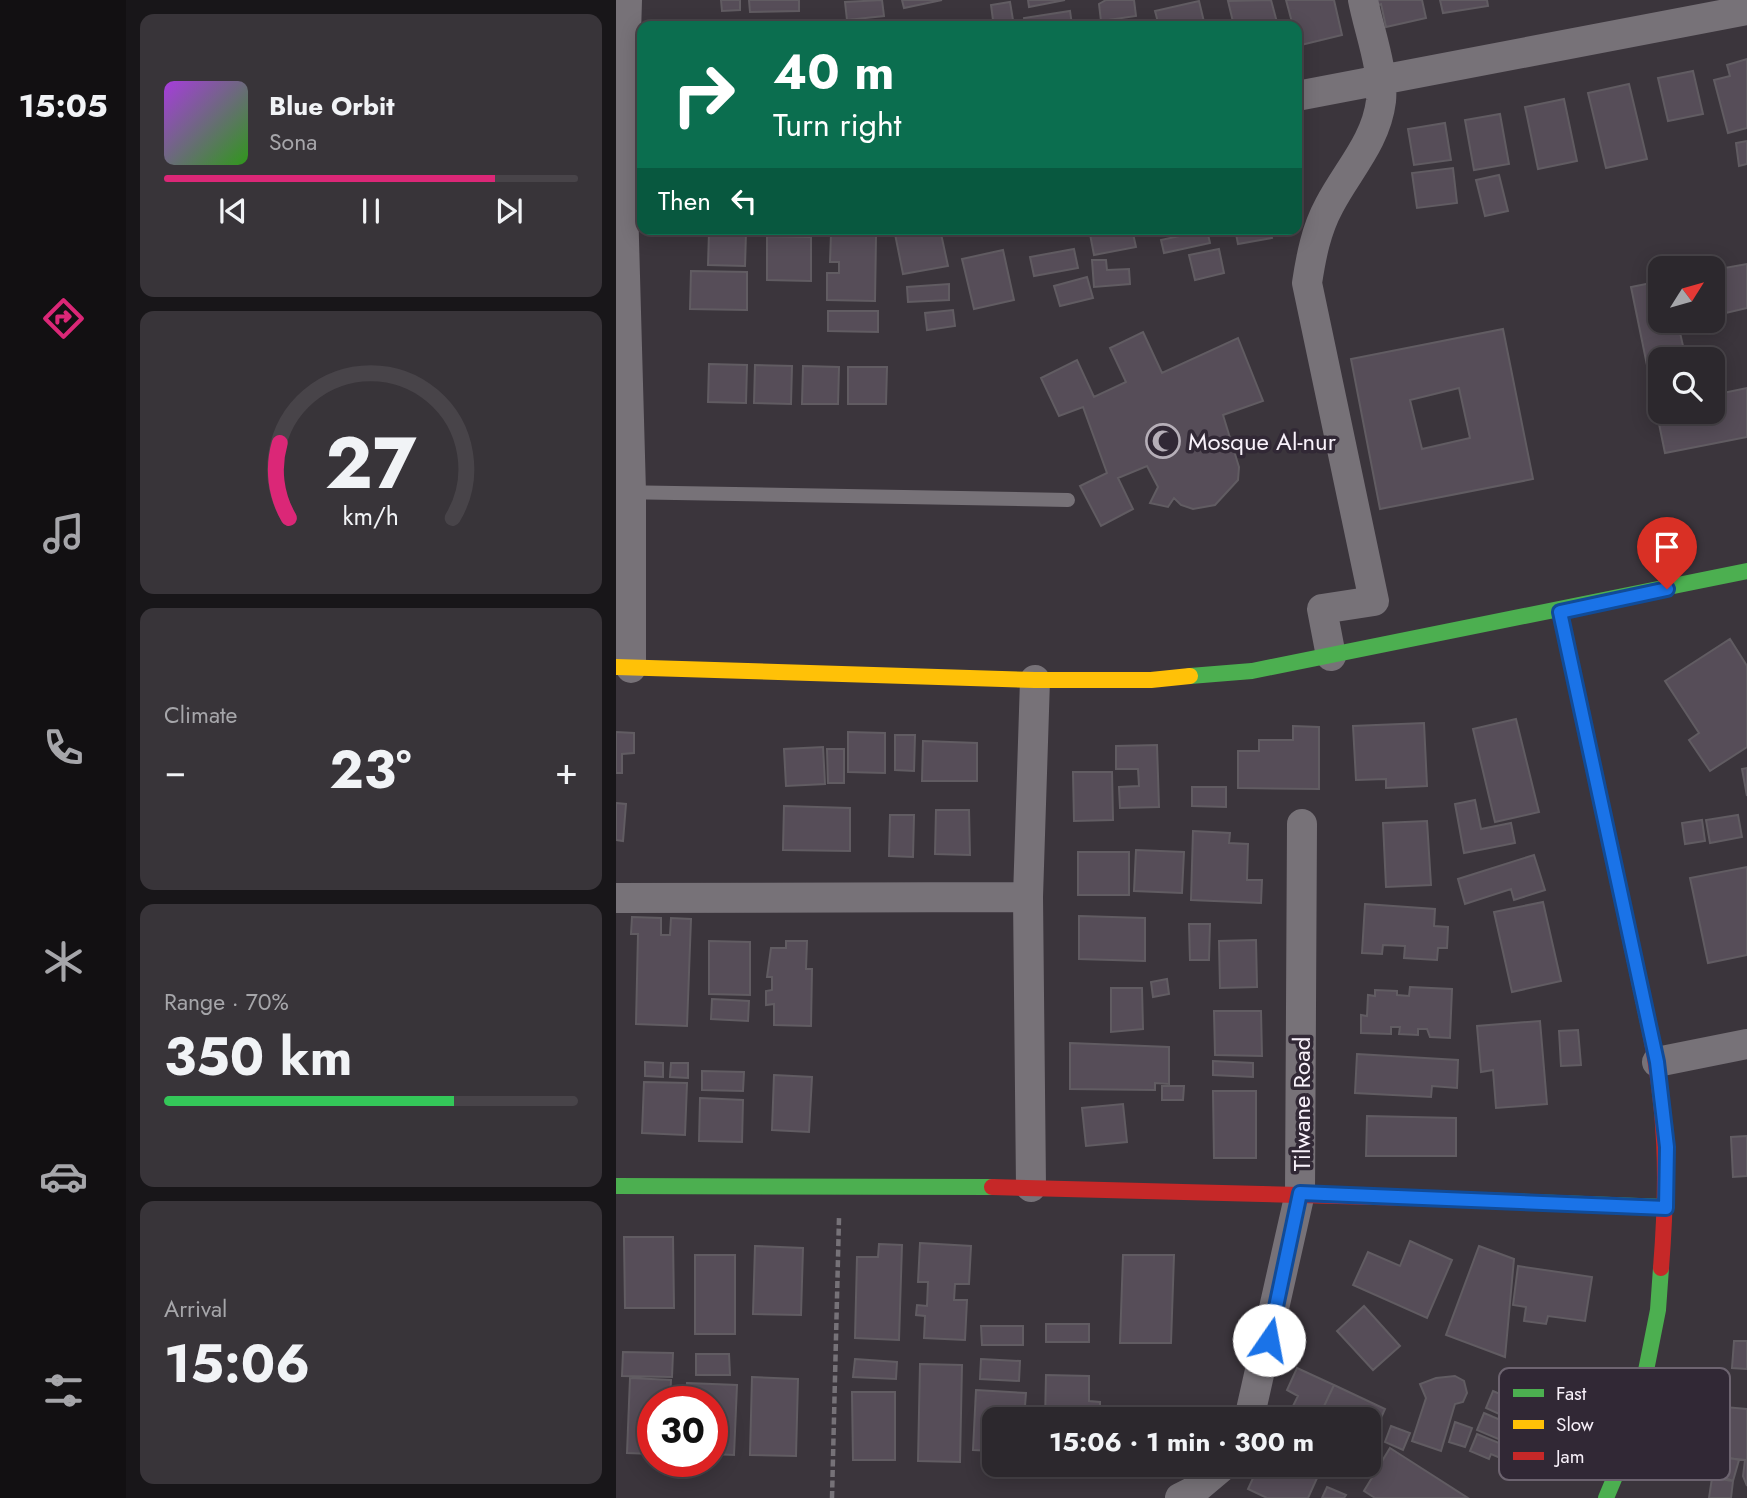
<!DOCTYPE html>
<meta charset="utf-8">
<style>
body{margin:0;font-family:Jost,sans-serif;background:#383439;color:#f1f3f6;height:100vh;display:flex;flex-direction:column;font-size:26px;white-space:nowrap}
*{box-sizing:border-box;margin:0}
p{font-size:23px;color:#a6a6aa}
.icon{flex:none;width:38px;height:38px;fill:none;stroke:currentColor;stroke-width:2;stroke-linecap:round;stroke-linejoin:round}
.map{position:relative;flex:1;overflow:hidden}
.drawer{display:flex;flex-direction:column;gap:14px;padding:14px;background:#181619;width:490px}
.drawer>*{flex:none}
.guide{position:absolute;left:21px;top:21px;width:665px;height:214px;border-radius:14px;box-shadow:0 4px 18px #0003,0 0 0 2px #484449;background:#0b6e4f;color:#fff;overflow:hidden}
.needle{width:46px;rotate:53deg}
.tools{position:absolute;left:1032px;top:256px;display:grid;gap:14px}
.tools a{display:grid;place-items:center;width:77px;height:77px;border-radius:14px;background:#2c282d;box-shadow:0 4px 18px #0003,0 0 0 2px #484449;font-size:35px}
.speed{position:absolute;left:21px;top:1386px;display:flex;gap:14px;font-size:35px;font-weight:700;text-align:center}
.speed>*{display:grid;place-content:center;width:91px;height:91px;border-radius:50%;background:#2c282d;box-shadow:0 4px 18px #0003,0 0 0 2px #484449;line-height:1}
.speed .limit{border:10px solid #d22;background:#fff;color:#111}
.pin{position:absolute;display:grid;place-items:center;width:60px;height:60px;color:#fff;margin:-72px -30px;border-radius:50% 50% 50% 0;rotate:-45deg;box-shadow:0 0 7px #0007}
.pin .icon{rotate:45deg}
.me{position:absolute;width:77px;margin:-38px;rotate:12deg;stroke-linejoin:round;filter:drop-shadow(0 0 5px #0008)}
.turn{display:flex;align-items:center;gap:24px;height:147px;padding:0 21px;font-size:32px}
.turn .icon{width:91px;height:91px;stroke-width:2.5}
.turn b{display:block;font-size:49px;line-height:60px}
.then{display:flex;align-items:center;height:66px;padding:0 21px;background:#0003;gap:14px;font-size:26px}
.big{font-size:52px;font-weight:700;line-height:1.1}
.drawer .widget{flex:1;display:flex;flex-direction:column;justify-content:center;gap:10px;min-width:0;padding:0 24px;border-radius:14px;background:#383439}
.drawer .dial{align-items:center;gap:0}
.dial svg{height:182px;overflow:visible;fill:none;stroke:#484449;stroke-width:7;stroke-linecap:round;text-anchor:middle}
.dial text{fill:#f1f3f6;stroke:none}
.song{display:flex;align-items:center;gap:21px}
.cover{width:84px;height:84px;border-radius:10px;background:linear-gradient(135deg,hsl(280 70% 55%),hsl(110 70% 35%))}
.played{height:7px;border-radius:4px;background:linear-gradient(90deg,#db2777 80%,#484449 80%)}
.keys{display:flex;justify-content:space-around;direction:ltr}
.heat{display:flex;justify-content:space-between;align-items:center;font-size:38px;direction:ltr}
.charge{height:10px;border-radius:5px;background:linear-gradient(90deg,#34c759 70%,#484449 0)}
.trip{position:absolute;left:366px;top:1407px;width:399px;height:70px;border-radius:14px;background:#2c282d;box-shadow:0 4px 18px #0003,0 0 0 2px #484449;font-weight:700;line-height:70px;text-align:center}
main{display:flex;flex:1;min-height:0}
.tab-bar{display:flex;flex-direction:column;width:126px;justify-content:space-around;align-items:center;background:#121012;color:#a6a6aa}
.tab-bar .icon{width:49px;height:49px}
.tab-bar .selected{color:#db2777}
.tab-bar b{font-size:32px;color:#f1f3f6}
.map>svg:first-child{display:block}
.building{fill:#564d58;stroke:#615c62;stroke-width:2;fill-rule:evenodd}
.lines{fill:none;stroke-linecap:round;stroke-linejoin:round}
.path{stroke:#767278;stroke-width:4.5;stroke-dasharray:7 3.5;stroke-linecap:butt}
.lane{stroke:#777278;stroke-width:14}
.street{stroke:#777278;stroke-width:30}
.fast{stroke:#4caf50;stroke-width:16}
.slow{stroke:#ffc107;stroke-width:16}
.jam{stroke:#c62828;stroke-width:16}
.route-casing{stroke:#114b97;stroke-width:18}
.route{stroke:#1a73e8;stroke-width:12}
.labels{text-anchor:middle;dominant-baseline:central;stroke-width:7;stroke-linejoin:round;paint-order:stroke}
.poi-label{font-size:24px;fill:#f8f1fa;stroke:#312835;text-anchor:start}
.street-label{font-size:24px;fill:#f8f1fa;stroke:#312835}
.key{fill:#312835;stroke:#6d6470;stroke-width:2}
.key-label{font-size:19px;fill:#f8f1fa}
</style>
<main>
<nav class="tab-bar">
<b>15:05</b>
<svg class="icon selected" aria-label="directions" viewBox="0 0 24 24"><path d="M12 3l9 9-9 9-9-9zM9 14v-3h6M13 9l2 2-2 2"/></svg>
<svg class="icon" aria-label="music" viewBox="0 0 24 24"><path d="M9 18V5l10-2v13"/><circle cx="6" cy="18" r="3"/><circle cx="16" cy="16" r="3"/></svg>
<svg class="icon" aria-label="phone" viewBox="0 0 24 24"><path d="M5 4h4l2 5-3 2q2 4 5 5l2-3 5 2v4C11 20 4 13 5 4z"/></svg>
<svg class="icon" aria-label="climate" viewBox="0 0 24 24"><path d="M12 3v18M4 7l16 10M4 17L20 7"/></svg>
<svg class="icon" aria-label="car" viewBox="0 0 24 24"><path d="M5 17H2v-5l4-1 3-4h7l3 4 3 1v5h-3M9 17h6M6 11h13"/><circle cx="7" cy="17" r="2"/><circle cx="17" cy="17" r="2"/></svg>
<svg class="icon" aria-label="filters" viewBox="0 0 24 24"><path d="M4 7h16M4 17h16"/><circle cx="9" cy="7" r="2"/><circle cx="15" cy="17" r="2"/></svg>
</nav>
<section class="drawer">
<div class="widget">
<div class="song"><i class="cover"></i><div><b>Blue Orbit</b><p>Sona</p></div></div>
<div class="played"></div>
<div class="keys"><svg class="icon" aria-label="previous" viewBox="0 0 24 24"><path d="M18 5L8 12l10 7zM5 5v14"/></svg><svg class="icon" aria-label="pause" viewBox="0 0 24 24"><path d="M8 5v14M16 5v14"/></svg><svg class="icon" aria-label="next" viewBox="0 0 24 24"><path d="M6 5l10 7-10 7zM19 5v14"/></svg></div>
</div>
<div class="widget dial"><svg viewBox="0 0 100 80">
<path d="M14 69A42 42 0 1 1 86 69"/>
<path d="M14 69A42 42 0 0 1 10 36" stroke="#db2777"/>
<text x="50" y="56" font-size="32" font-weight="700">27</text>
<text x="50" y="72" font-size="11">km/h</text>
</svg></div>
<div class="widget"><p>Climate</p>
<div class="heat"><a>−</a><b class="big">23°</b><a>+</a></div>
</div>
<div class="widget"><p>Range · 70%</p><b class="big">350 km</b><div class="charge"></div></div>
<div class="widget"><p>Arrival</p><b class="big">15:06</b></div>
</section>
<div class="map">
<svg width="1131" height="1498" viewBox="0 0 1131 1498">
<rect width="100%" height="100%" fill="#3b353c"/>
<path class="building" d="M105,0H124V10L106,11Z
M133,0H183V11L134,12Z
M266,0L268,16L231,20L229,2Z
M286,0H326L288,8Z
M412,0H449L413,7Z
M490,0H518L520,16L485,21L483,4Z
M655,0L662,26H618L612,1Z
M670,0H718L726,35L681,46V26H677Z
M758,0H806L810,18L770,27L765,4L759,6Z
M824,0H871L872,6L827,13Z
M583,1L589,26H543L539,11Z
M394,2L398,26H364L363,22L377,20L375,5Z
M454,11L456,25L409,26L408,18Z
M167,22V26H136V23Z
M1131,59V128L1112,133L1098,80L1114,76L1111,65Z
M1077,71L1087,114L1052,121L1042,78Z
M1013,84L1031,159L990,168L972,93Z
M948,99L961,161L922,169L909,107Z
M884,114L893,164L858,170L849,120Z
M829,123L835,160L798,165L792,129Z
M1131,141V164L1123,166L1120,143Z
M837,168L841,203L801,208L796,173Z
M883,175L892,211L869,216L860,180Z
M278,229H324L332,266L287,274Z
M473,229H516L520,247L478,255Z
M619,229H654L656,238L622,244Z
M591,230L594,243L548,253L545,240Z
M93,232H130L129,266L92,265Z
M215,234L260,236L259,301L211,300V273H223V262H214Z
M151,236L195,237V281L151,280Z
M458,249L462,268L418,276L414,257Z
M603,249L608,273L579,280L573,255Z
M387,250L398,300L358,309L346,259Z
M476,260H490L491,270L513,269L514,284L478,287Z
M1131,264V308L1097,316V270Z
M75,271L131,272V310L74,309Z
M471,277L477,298L444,306L438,286Z
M1045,281V320H1078L1062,324L1070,359H1045V411H1097V395L1131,388V437L1049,453L1015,287Z
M333,284V300L292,302L291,287Z
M337,310L339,326L311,330L309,313Z
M212,311H262V332L212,331Z
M887,329L917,479L764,509L735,359ZM843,388L854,438L806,449L794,400Z
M527,332L546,373L622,338L647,401L607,415L623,467L622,480L599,505L577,509L565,505L558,498L552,507L534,503L542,487L531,466L502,478L517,509L485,526L464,486L491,473L467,407L443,416L425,378L461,360L478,397L510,382L494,348Z
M93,364L131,365L130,403L92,402Z
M139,365L176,366L175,404L138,403Z
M187,366L223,367L222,404H186Z
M232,367H271L270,404H232Z
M1114,639L1131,666V747L1094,771L1073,740L1083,733L1049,681Z
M900,719L923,812L879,822L857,729Z
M808,723L811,786L770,788V779L740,780L737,726Z
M677,726L703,727V789L622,788V751H643V740H677Z
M0,732L18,733V753L6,754V773H0Z
M232,732L269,733V773L232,772Z
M279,735H299L298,771L279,770Z
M307,741L361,743V781H306Z
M541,745L543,807L504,808L503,787L523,786L522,769H500V746Z
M207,747L209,784L170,786L168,749Z
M211,749H228V783H212Z
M1131,768V796L1126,769Z
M457,772H496L497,820L458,821Z
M576,787H610V807L576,806Z
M859,800L865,829L895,823L899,843L848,853L839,804Z
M0,803L10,804L7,841L0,840Z
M168,806L234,808V851L167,850Z
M320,810H353L354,855L319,854Z
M274,815H298L297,857L273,856Z
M1122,815L1126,837L1094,843L1090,820Z
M1086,820L1089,841L1069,844L1066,823Z
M811,821L815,885L770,887L767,823Z
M577,831L614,833L613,843L632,844L631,880H646L645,903L575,900Z
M520,850L568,852L566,893L518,891Z
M462,852H513V895H462Z
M918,855L929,890L898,900L895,889L849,904L842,879Z
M1131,867V955L1092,963L1074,878Z
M927,902L945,981L896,992L878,912Z
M749,904L819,909L818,926L832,927L831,948H822L821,960L788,958L789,946L767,945L766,954L746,953Z
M463,916L529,918V961L463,959Z
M16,917L45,918V935H54L55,918L75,919L71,1026L20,1024L22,934H15Z
M573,924H594L593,960H574Z
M640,940L641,987L604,988L603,941Z
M93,941L134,942V995L93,994Z
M170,941H191L190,969H196L195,1026L158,1025V1004L150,1005V991L156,990V977H151L155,948H170Z
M551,979L553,994L537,997L535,982Z
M794,987L836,989L834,1038L814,1037L811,1029H802V1035L783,1034L784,1027H775V1034L745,1033V1015L751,1016L752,995L759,996V990L781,991V995L793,996Z
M495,988H526L527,1029L495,1032Z
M96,999L133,1001L132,1021L95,1019Z
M598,1011H645L646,1056L599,1055Z
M924,1021L931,1104L880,1108L877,1070L865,1072L861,1026Z
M962,1030L965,1065L945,1066L943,1031Z
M454,1043L553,1047V1084L539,1083V1090L454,1089Z
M741,1054L842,1060L841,1088L816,1086L815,1097L739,1093Z
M597,1061L637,1063V1077L597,1075Z
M29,1062L47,1063V1077L29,1076Z
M55,1063H72V1078L54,1077Z
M86,1071L128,1072L127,1091L86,1090Z
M158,1075L196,1077L193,1132L156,1130Z
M28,1082L71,1083L69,1135L26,1133Z
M546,1086H568L567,1100H546Z
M597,1091H640V1158H598Z
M84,1098L127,1100L126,1142L83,1141Z
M507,1104L511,1142L470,1146L466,1108Z
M751,1116L840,1118V1156H750Z
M1131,1136V1176L1117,1177L1115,1137Z
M8,1237H57L58,1308H9Z
M794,1241L836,1260L811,1318L737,1285L752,1252L784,1266Z
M304,1243L355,1246L353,1284H339L338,1300H351L349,1340L308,1338L309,1316L300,1315L301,1305L311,1306L312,1282H302Z
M263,1244L286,1245L283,1340L239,1338L241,1257H262Z
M139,1246L187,1248L185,1315L137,1314Z
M863,1246L898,1259L889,1357L830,1335Z
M79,1255H119V1334H79Z
M507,1255H558L555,1343H504Z
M902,1266L976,1277L969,1321L932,1316L930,1324L908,1321L910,1307L897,1305Z
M748,1306L784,1346L757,1370L721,1331Z
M430,1324H473V1342H430Z
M365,1326H407V1345H366Z
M1118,1341H1131V1369L1116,1368Z
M7,1352L57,1353L56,1377L6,1376Z
M80,1354H113L114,1375H80Z
M239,1359L281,1362L280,1379L237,1377Z
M365,1359L404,1361L403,1381L364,1379Z
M304,1364L346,1365L344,1462L302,1461Z
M681,1368L718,1385L702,1419H690L674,1412L682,1396L671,1390Z
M430,1375L473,1376V1401L484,1402V1419H429Z
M839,1376L848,1381L851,1393L847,1402L839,1404L825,1451L796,1441L810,1398L804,1384L820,1378Z
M136,1377L182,1379L180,1456L134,1455Z
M14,1378L55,1380L54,1402H37V1454L11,1453Z
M71,1383L121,1385L118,1455L96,1454V1402H70Z
M718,1385L769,1409L760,1429L752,1425V1419H702Z
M360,1390L410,1393L408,1419H378V1451L357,1450Z
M877,1391L921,1410L914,1428L870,1408Z
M236,1392H279V1460H237Z
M1086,1405L1131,1409V1486L1127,1476L1129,1460L1082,1455Z
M868,1413L913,1432L906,1449L861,1430Z
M839,1422L856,1428L849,1447L833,1442Z
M775,1426L794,1433L787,1450L769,1442Z
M861,1434L905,1452L901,1465L875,1454L873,1459L854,1451Z
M774,1448L852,1498H759L748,1491Z
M1102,1455L1123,1460L1117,1481L1098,1474Z
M643,1465H707L692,1498H651L632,1489Z
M1096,1478L1117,1481L1115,1498H1093Z
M711,1487L730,1495L728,1498H706Z"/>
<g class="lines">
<path class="path" d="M216,1498L223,1218"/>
<path class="lane" d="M0,492L452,500"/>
<path class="street" d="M11,0L6,168L15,492V668
M681,96L1131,10
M715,656L706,609L758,601L691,283C695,257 700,230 713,206C731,171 760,142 765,101C768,69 753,31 747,0
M0,898L412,897
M1041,1062L1131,1044
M415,1187L412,897L419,680
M633,1419L684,1193L686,824
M564,1498L576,1492L608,1465"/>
<path class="fast" d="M574,676L636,671L1131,571
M0,1186L376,1187
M833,1199L1050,1207
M990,1498L1018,1431L1042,1310L1045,1268"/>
<path class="slow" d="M944,612L1032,1022
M0,667L419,680H535L574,676"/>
<path class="jam" d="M1032,1022C1051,1108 1052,1181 1045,1268
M376,1187L833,1199"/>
</g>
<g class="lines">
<g class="route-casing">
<path id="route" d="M653,1340L684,1193L1050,1208L1051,1147L1041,1062L944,612L1051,589"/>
</g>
<use href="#route" class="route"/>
</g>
<defs>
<g id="mosque-ring" transform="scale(1.75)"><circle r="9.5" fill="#312835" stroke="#b6afb8" stroke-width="1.5"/><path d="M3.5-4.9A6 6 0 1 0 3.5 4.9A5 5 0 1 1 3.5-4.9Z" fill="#b6afb8"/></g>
</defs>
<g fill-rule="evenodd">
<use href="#mosque-ring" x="547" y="441"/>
</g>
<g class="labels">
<g class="poi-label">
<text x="572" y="441">Mosque Al-nur</text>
</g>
<g class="street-label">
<text transform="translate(685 1104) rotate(-90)">Tilwane Road</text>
</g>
</g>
<rect x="883" y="1368" width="231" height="112" rx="10" class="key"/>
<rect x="897" y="1389" width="31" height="8" fill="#4caf50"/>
<rect x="897" y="1420" width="31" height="9" fill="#ffc107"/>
<rect x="897" y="1452" width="31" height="8" fill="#c62828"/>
<g class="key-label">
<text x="940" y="1400">Fast</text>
<text x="940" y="1431">Slow</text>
<text x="940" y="1463">Jam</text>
</g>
</svg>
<div class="tools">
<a><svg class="needle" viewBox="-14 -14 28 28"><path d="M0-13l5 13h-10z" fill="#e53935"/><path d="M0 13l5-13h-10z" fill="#a6a6aa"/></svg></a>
<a><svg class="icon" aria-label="search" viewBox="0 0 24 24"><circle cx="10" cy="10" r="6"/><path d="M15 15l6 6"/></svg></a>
</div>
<div class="speed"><div class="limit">30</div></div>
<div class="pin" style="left:1051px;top:589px;background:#d93025"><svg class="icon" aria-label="arrive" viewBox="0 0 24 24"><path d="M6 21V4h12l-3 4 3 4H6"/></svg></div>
<svg class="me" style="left:653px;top:1340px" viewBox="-20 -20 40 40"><circle r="19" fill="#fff"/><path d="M0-13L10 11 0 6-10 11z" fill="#1a73e8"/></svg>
<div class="trip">15:06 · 1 min · 300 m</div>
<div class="guide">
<div class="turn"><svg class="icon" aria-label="right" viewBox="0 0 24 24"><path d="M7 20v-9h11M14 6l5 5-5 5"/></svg><div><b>40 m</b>Turn right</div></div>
<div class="then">Then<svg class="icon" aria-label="left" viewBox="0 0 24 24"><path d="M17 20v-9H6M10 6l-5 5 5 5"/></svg></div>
</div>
</div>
</main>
